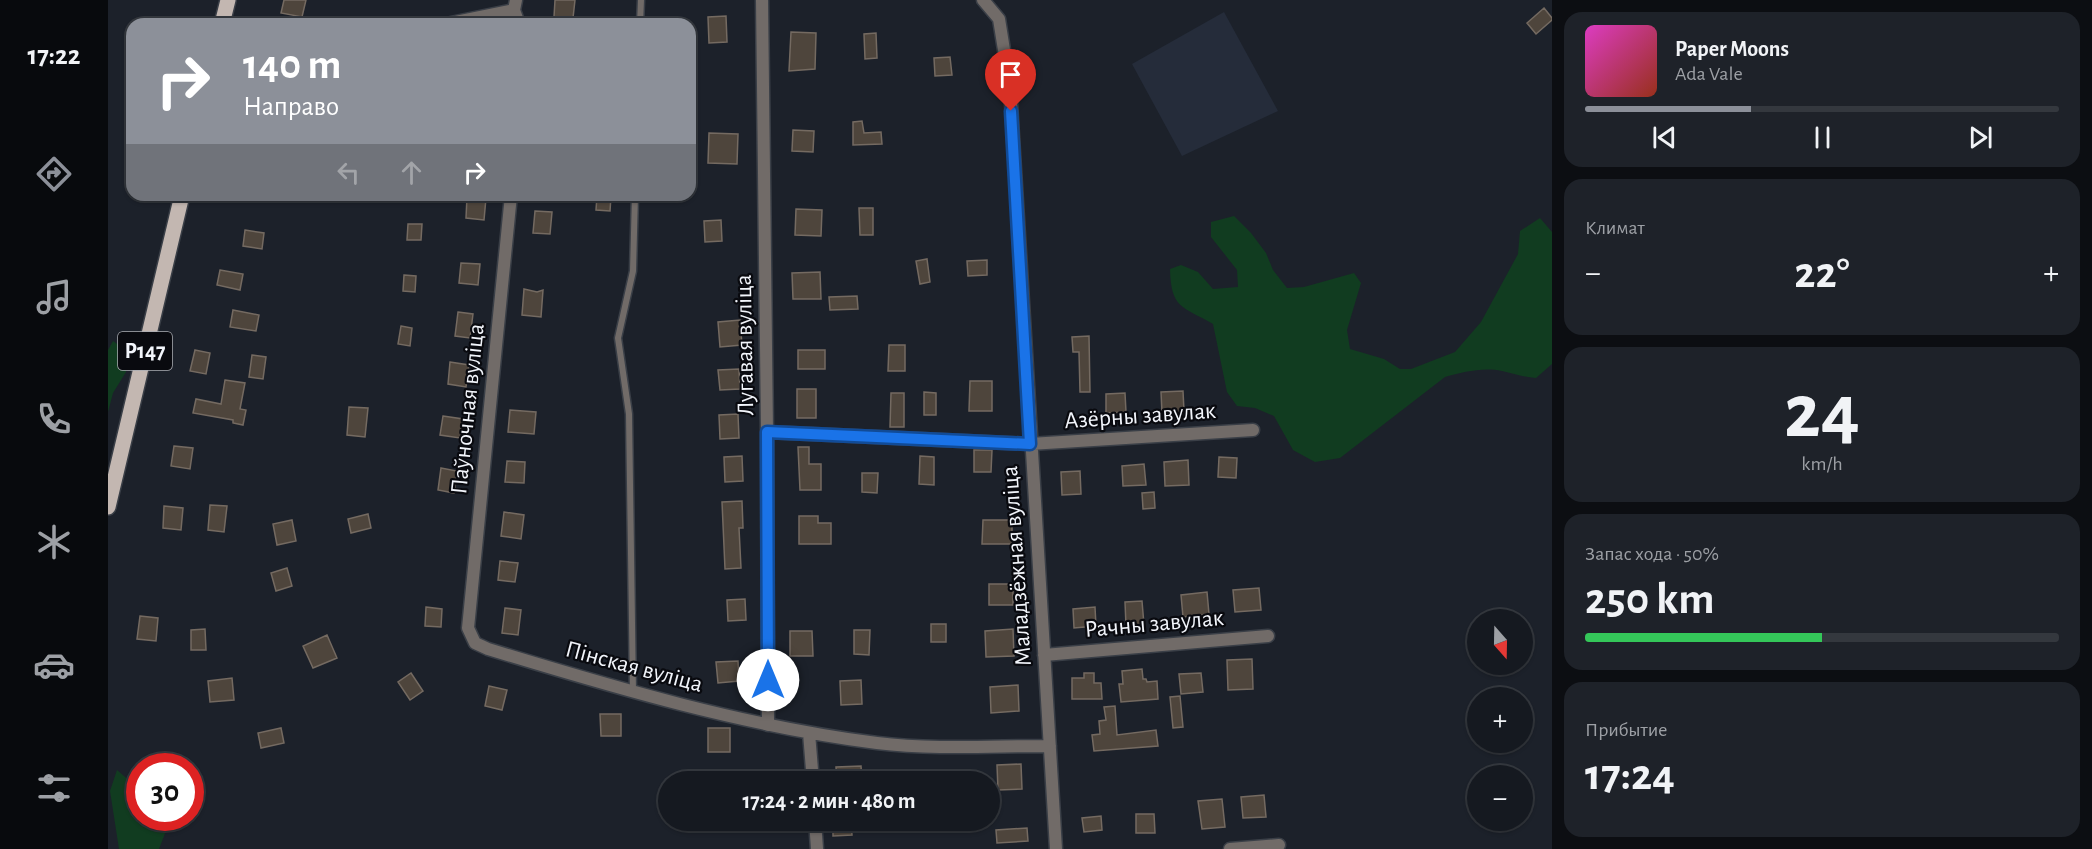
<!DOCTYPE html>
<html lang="ru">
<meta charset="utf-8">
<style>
body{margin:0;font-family:"Alegreya Sans",sans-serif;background:#1e2229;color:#f1f3f6;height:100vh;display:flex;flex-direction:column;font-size:22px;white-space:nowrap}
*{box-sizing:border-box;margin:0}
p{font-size:20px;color:#9da0a5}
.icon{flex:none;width:33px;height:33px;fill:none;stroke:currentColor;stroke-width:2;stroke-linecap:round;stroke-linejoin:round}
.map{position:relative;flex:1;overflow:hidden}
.details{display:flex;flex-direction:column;gap:12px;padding:12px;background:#0c0e12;width:540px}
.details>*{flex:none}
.guide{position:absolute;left:18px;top:18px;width:570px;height:183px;border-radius:18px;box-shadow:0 2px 4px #0004,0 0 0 2px #34383e;background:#8c9099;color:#fff;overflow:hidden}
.needle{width:39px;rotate:160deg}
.controls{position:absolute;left:1359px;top:609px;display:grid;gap:12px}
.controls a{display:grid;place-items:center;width:66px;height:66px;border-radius:50%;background:#151920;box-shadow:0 2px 4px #0004,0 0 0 2px #34383e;font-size:30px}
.speed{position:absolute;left:18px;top:753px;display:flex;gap:12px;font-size:30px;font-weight:700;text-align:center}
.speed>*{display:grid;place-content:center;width:78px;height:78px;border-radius:50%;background:#151920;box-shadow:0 2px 4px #0004,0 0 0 2px #34383e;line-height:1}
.speed .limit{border:9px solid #d22;background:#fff;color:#111}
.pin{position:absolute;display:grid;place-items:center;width:51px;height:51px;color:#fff;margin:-62px -26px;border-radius:50% 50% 50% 0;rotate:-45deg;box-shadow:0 0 6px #0007}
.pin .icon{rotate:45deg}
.me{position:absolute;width:66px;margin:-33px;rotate:0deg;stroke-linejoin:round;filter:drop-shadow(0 0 4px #0008)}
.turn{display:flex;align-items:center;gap:21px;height:126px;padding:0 18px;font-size:27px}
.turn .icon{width:78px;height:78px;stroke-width:2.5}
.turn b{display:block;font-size:42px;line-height:51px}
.lanes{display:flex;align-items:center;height:57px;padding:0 18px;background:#0003;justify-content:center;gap:30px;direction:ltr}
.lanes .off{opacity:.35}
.big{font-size:45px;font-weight:700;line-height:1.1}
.details .widget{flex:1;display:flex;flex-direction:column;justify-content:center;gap:9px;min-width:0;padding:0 21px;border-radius:18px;background:#1e2229}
.details .dial{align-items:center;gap:0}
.dial b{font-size:78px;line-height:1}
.song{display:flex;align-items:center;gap:18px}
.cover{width:72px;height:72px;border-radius:9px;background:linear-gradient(135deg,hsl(310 70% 55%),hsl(10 70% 35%))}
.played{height:6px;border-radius:3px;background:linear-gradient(90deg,#8c9099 35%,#34383e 35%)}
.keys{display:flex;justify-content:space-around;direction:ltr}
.heat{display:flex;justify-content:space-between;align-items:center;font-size:33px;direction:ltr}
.charge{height:9px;border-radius:4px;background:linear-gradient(90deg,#34c759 50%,#34383e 0)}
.trip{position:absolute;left:550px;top:771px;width:342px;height:60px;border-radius:30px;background:#151920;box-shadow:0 2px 4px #0004,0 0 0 2px #34383e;font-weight:700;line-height:60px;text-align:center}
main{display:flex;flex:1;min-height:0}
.menu{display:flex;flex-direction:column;width:108px;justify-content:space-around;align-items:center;background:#080a0d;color:#9da0a5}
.menu .icon{width:42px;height:42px}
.menu .active{color:#8c9099}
.menu b{font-size:27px;color:#f1f3f6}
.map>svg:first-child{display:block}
.built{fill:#252c3a}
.green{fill:#113c20}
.building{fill:#4e453c;stroke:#746a61;stroke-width:1.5}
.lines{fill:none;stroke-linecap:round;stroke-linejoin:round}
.lane-casing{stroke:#3a3f47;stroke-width:9}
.street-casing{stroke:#3a3f47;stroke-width:15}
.primary-casing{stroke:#3a3f47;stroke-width:18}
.lane{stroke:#716b68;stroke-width:6}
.street{stroke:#716b68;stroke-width:12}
.primary{stroke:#c3b7b1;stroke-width:15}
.route-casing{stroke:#114b97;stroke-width:15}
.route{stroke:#1a73e8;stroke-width:10}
.labels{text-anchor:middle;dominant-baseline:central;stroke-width:4.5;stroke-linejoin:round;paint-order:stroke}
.shield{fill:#090a0f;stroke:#acaeb4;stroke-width:1.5}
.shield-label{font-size:22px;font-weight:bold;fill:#f2f5fb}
.street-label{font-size:24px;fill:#f2f5fb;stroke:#090a0f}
</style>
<main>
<nav class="menu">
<b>17:22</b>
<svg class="icon active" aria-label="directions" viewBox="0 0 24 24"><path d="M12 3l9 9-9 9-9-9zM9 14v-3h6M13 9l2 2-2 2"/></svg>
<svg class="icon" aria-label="music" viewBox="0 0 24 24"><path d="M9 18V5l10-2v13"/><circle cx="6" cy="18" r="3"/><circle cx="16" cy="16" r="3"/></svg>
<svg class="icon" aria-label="phone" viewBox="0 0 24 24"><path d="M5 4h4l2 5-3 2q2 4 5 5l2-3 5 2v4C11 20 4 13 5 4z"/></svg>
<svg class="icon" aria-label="climate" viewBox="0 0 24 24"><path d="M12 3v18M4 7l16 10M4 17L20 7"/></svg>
<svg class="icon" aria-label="car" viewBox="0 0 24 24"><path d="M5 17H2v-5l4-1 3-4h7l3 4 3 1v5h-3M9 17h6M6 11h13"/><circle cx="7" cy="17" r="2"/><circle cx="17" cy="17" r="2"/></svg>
<svg class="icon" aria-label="filters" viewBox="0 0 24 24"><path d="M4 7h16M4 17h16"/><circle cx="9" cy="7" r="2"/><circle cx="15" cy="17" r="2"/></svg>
</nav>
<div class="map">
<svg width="1444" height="849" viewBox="0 0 1444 849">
<rect width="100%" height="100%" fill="#1c212a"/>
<path class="built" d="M1116,12L1170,111L1074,156L1024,64Z"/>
<path class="green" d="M1126,216L1143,233L1158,253L1165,270L1179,288L1196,287L1246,273L1253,283L1239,330L1242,349L1276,359L1292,369H1303L1347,352L1373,322L1410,254L1412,231L1432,218L1444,232V364L1428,378C1416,377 1406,374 1394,371C1375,367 1355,372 1337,377L1232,458L1207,462L1185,450L1166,416L1147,408L1129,406L1119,392L1105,324C1074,306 1063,309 1062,269L1073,265L1090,272L1105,289L1130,287L1129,270L1103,237V222Z
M5,341L19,351L18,372L5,393L0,412V350Z
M9,770L31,789L32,818H63L51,849H11L2,791Z"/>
<path class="building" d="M176,0H198L194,17L173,13Z
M447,0H467L465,18L446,17Z
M1436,8L1444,18V20L1428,34L1419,23Z
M618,16L619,42L601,43L600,17Z
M683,32L708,33L707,69L681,71Z
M768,33L769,58L757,59L756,34Z
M842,57L844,75L827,76L826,58Z
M754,121L756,133L773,132L774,144L745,145V122Z
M685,130L706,131L705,152L684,151Z
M601,133L630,134L629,164L600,163Z
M489,196H503L502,211L488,210Z
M359,197L378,198L376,220L358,218Z
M751,208H765V235H752Z
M688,209L714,210L713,236L687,235Z
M427,211L444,212L442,234L425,233Z
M613,220L614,241L597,242L596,221Z
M300,224H314L313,240H299Z
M137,230L156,233L154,249L135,246Z
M819,259L822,282L812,284L808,261Z
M879,260V275L860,276L859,261Z
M353,263L372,264L370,285L351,283Z
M112,270L135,274L132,290L109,285Z
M712,272L713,299H685L684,273Z
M296,275L308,276L307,292L295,291Z
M416,289L429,292L435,290L433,317L414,315Z
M749,296L750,309L722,310L721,297Z
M125,310L151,315L148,331L122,327Z
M350,312L365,314L362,338L347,336Z
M632,320L634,345L612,347L610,322Z
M293,326L304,328L302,346L290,344Z
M981,336L982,392H972L971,352H965L964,337Z
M781,345H797V371H780Z
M87,350L102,353L98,374L82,371Z
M690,350H717V369H690Z
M144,355L158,357L155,379L141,377Z
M342,362L361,365L358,387L340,384Z
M631,369L632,389L612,390L610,370Z
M117,380L137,383L132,409L138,410L135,425L125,423V420L85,413L88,399L113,404Z
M862,381H884V411H861Z
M689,389H708V418H689Z
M1075,391L1076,411L1054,413L1053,392Z
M816,392L828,393V415H816Z
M783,393H796V427H782Z
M1017,393L1018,412L998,413V394Z
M241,407L260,408L257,437L239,435Z
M402,410L428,412L426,434L400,432Z
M630,414L631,438L612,439L611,415Z
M335,416L355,419L352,438L332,435Z
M66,446L85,448L82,469L63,466Z
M690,447H701V464H713V490H692Z
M866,450H884L883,472H866Z
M634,456L635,481L617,482L616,457Z
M812,456L826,457V485L811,484Z
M1111,457L1129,458L1128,478L1110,477Z
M1080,460L1081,485L1057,486L1056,462Z
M399,461L417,462L416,483L397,482Z
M1036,464L1038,485L1015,486L1014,466Z
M333,468L349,471L346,493L330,490Z
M972,471L973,494L954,495L953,472Z
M754,473H770L769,493L754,492Z
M1046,492L1047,508L1035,509L1034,493Z
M634,501L635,528H631L633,568L617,569L614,502Z
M102,505L119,506L116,532L100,530Z
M56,506L75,508L73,530L55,528Z
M396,512L416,515L413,539L393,536Z
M260,514L263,528L243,533L240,519Z
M691,516H710V523H723V544H691Z
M184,520L188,541L169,545L165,524Z
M875,520H904V544H874Z
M392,561L410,563L407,582L390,580Z
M179,568L184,586L168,591L163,573Z
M881,584H905V605H881Z
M1151,588L1153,610L1127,612L1125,590Z
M1099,592L1101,614L1075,617L1073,595Z
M637,599L638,620L620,621L619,600Z
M1034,601L1036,625L1018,626L1017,602Z
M318,607L334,609L333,627L317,626Z
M987,607L988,626L966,628L965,609Z
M397,608L413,610L410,635L394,633Z
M32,616L50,618L48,641L29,639Z
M823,624H838V642H823Z
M97,629L98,650H83V630Z
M905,629L906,656L878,657L877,631Z
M746,630H762L761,655L746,654Z
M682,631H704L705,656H682Z
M219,635L229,658L205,668L195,646Z
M1144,659L1145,689L1120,690L1119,660Z
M630,661L631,681L610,683L608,662Z
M1034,669L1035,679H1038L1039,682L1049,681L1050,699L1013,702L1011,684H1015L1014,671Z
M303,673L315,691L302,700L290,682Z
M976,673H986V683H993L994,699H964V678H976Z
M1093,673L1095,692L1073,694L1071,674Z
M124,678L126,700L102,702L100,681Z
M753,680L754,704L733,705L732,681Z
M910,685L911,711L883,713L882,687Z
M381,686L399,690L394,710L377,706Z
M1072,696L1075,727L1065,728L1062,697Z
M1007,706L1009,735L1048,730L1050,746L986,751L984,735L992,734L991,721L998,720L996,707Z
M492,714H513V736H493Z
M173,728L176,743L153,748L150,733Z
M600,728H622V752H600Z
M913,764L914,789L890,790L889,765Z
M753,766L754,782H729L728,767Z
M845,772H865V782H845Z
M1156,795L1158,817L1135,818L1133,797Z
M1114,799L1117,827L1094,829L1090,801Z
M1028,814H1046L1047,833H1028Z
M993,816L994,830L976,832L974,818Z
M743,823L744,835L725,836V824Z
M919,828L920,841L889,843L888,830Z"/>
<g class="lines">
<g class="lane-casing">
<path id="lane" d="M532,24L533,0
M525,692L521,414L510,338L525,271L527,195"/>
</g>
<g class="street-casing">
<path id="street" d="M408,0L406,10L411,24
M654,0L659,432L660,725
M875,0L891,19L902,87L948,849
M338,24L406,10
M403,195L360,628L367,643L380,649C508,688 636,726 769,743C826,750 884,746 942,746
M659,432L922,444L1145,430
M936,655L1160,636
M701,733L705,782
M707,820L709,849
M1122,849L1171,845"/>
</g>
<g class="primary-casing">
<path id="primary" d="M114,24L120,0
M0,507L74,195"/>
</g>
<use href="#lane" class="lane"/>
<use href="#street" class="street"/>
<use href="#primary" class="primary"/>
</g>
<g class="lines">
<g class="route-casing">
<path id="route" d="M660,680L659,432L922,444L903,111"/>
</g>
<use href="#route" class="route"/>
</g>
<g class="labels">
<rect class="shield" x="10" y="332" width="54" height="38" rx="4.5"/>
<g class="shield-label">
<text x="37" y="351">Р147</text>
</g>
<g class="street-label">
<text transform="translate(637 345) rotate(-91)">Лугавая вуліца</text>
<text transform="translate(360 409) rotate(-84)">Паўночная вуліца</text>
<text transform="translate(1032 416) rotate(-4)">Азёрны завулак</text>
<text transform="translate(909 566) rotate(-94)">Маладзёжная вуліца</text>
<text transform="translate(1046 624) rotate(-5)">Рачны завулак</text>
<text transform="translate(526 667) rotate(15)">Пінская вуліца</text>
</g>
</g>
</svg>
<div class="controls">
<a><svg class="needle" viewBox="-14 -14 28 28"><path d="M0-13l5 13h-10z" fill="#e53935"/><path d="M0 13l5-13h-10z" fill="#9da0a5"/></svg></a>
<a>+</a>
<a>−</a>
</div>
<div class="speed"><div class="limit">30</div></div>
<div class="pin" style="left:903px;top:111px;background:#d93025"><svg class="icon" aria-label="arrive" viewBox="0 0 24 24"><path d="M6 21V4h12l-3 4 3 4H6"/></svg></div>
<svg class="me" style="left:660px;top:680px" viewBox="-20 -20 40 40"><circle r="19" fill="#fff"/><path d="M0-13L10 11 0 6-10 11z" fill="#1a73e8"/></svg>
<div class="trip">17:24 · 2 мин · 480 m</div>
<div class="guide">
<div class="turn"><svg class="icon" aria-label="right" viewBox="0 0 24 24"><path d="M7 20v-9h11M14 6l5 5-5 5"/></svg><div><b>140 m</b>Направо</div></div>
<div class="lanes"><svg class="icon off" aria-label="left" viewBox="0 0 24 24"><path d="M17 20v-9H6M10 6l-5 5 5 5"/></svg><svg class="icon off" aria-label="ahead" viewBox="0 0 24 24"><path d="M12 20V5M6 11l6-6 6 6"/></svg><svg class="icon" aria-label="right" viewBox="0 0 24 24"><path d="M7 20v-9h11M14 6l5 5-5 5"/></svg></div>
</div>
</div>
<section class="details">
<div class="widget">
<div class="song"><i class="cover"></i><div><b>Paper Moons</b><p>Ada Vale</p></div></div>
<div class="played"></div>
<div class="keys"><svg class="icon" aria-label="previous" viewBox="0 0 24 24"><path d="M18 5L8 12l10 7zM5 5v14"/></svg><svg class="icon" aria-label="pause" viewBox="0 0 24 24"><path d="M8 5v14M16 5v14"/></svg><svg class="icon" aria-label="next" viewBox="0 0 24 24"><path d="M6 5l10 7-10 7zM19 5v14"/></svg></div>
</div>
<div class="widget"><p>Климат</p>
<div class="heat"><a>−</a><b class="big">22°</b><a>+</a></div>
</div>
<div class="widget dial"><b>24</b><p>km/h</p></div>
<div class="widget"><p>Запас хода · 50%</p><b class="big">250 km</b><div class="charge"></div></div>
<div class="widget"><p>Прибытие</p><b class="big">17:24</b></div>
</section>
</main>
